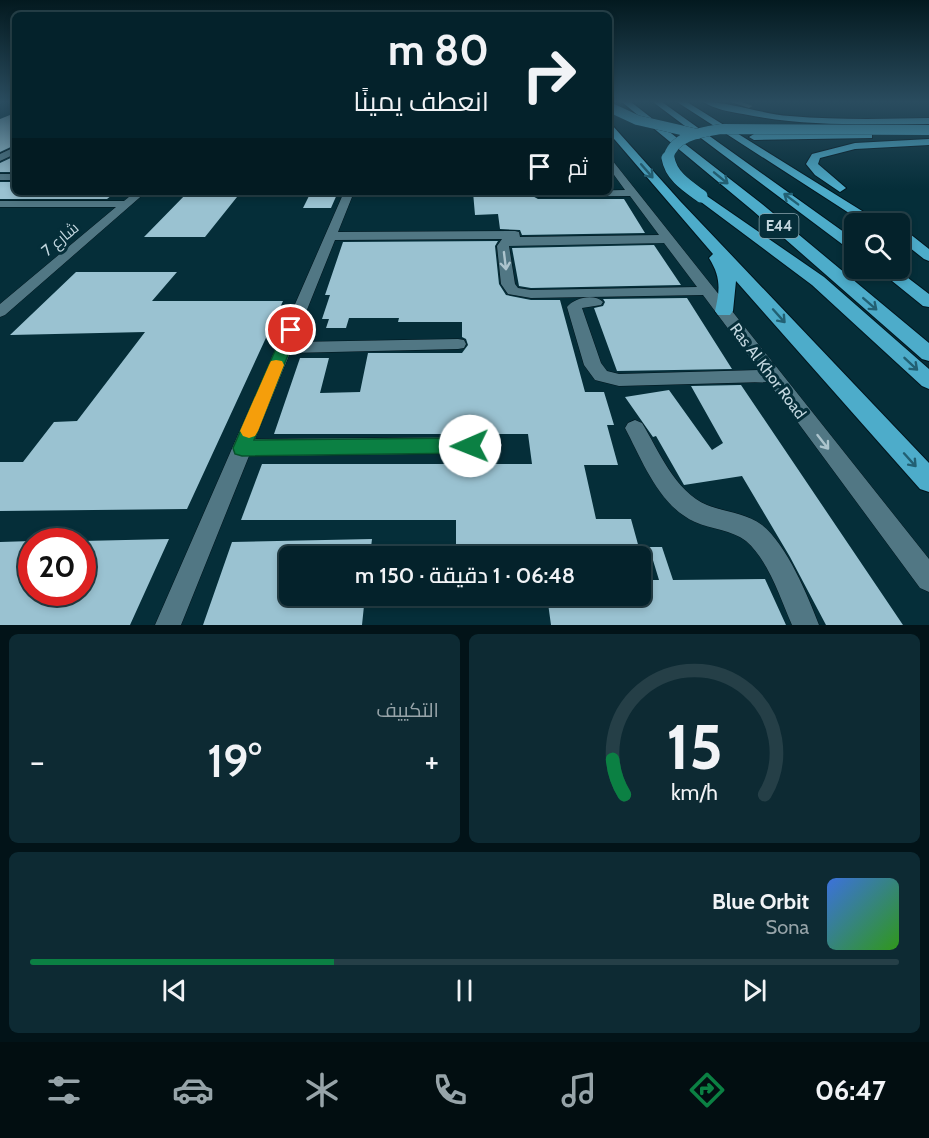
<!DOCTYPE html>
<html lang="ar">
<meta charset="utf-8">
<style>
body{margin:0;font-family:Cabin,Cairo,sans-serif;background:#0d2a33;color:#f1f3f6;direction:rtl;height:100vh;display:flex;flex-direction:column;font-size:22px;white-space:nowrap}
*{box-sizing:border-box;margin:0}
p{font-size:20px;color:#97a4a9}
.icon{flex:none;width:33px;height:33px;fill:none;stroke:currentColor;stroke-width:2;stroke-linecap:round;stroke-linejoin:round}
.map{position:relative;height:625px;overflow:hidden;direction:ltr}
.details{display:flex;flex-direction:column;gap:9px;padding:9px;background:#021318;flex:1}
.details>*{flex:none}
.banner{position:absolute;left:12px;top:12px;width:600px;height:183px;border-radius:9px;box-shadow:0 3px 9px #0003,0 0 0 2px #253f47;direction:rtl;background:#04222b;color:#f1f3f6;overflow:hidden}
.fabs{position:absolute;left:844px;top:213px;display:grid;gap:12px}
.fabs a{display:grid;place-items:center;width:66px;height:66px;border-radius:9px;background:#04222b;box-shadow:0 3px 9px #0003,0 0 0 2px #253f47;font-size:30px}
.speed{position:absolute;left:18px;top:528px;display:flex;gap:12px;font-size:30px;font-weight:700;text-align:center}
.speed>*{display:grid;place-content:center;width:78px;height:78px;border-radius:50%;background:#04222b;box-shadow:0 3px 9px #0003,0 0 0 2px #253f47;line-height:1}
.speed .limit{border:9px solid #d22;background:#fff;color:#111}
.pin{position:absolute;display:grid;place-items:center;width:51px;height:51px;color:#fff;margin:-26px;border:3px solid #fff;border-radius:50%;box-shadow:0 2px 6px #0007}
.me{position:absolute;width:66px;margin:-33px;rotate:269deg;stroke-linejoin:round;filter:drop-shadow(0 0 4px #0008)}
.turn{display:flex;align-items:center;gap:21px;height:126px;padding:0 24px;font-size:27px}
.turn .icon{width:78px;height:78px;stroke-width:2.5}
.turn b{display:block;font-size:42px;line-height:51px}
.then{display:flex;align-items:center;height:57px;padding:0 24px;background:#0003;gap:12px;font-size:22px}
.big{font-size:45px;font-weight:600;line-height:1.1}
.details .card{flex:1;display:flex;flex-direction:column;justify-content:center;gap:9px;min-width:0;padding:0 21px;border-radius:9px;background:#0d2a33}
.details .dial{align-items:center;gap:0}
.dial svg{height:156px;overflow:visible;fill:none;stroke:#253f47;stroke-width:7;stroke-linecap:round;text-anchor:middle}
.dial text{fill:#f1f3f6;stroke:none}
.song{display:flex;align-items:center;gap:18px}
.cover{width:72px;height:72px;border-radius:9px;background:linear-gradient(135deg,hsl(220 70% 55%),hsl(110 70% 35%))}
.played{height:6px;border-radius:3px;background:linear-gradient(90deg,#0b8043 35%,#253f47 35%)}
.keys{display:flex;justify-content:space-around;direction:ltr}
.heat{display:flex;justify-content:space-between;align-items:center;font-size:33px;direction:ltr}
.details .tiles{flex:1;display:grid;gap:9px;grid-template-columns:1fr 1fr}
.card:last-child{grid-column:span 2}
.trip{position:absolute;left:279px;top:546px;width:372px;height:60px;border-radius:9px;background:#04222b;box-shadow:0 3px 9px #0003,0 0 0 2px #253f47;font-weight:600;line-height:60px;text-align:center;direction:rtl}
.tabs{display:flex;height:96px;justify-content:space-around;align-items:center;background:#020e11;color:#97a4a9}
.tabs .icon{width:42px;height:42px}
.tabs .on{color:#0b8043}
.tabs b{font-size:27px;color:#f1f3f6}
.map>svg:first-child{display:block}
.building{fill:#9ac2d1}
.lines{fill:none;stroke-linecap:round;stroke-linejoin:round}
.minor-casing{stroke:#00151d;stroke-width:1}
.highway-casing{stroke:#00151d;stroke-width:2}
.minor{fill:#517784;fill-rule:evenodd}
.highway{fill:#4dacca;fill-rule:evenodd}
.highway-bridge-far1-casing{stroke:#00151d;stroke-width:10;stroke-linecap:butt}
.highway-bridge-casing{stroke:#00151d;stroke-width:14;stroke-linecap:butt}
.highway-bridge-far1{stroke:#4dacca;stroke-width:10}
.highway-bridge{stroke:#4dacca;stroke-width:13}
.oneway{stroke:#226073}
.oneway2{stroke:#acc4cd}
.route{fill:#0b8043;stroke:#07532c;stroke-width:1.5}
.slow{fill:#f59e0b}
.labels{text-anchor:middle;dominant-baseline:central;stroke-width:6;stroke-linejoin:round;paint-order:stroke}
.shield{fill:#052e39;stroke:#8aa4ad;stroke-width:1.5}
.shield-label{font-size:15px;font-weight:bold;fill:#c3d7df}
.street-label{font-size:16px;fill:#c3d7df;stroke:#052e39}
</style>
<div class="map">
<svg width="929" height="625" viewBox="0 0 929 625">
<rect width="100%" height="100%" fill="#052e39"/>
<path class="building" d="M15,113V145L0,152V119Z
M15,156V172H0V163Z
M0,182H15V192H116L107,199H0Z
M188,192H241L205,237H144Z
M311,192H338L331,208H303Z
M473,192H525L538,199H624L645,233L522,235L520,230L500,229L498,214L475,215Z
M498,241L495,246L499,284L506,295L531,300H560L585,392H604L614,425H607L618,465H584L596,519H631L639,548L533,549L534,556H456V520H241L262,464H532L528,434H274L300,358H329L320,393L360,392L368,353H462L468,345L466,339L462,337V322H398L399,318H349L346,328H326L329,319H322L330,295H325L343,242Z
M654,245L681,285L531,288L519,286L512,248Z
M76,272H177L152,301H283L187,509L0,511V462H23L54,422L77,421L145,332L10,335Z
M687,298L732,369L617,371L594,308L603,306L605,302L603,299Z
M741,385L903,625H826L790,557L742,476L684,485L656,436L653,437L625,397L669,390L712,450L723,443L691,386Z
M169,539L130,625H0V542L32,541V592H82V541Z
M372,539L370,556H290V596H365L362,625H203L232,542Z
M649,547H662L673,580L765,579L786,625H551L547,596H640V580H659Z"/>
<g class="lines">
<g class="minor-casing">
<path id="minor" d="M731,102H742L753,106L749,108Z
M15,147V154L0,161V154Z
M609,159L612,160L929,559V592L920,588L768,382L619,386L595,380L584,365L567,307C574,298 594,293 603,302L601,305L582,308L601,363L607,371L619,374L759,370L703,295L531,298L508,294L501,284L497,246L502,239L335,240L294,342L458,339L464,340L466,344L464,348L458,349L290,353L255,439L492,437L499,439L502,445L499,451L492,453L249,456L181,625H155L344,192H354L338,232L515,231L519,232L520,237L659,235L630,196L538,197L527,192L625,190L609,168ZM664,243L697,287L531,290L518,288L515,284L509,246Z
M0,174H15V180H0Z
M135,192H146L5,315L0,317V304L116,207H0V201H124Z
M635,420L642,423C658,449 675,492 707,505C725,512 746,513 762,525C787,545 808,596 819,625H792C780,598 769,561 746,541C732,530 711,529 695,522C659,506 642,460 625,428L628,423Z"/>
</g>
<g class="highway-casing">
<path id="highway" d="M622,102H631L762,204L929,343V361L922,359L752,210Z
M653,102H662L855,240V251L850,250Z
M677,102H687L883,224H866Z
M704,102C731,102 762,114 790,116C836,120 883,119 929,118V124C867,124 804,127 743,114C731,112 713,109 704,102Z
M609,124L612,125L680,201L929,463V492L920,489L736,281L733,311L730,315H718L715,311C720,290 721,277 709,258L713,254L609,133Z
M869,133L872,134V138L754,140L749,137L754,134Z
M929,139V145L855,149L820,158L818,164L846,188L840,192L815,175L806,164L812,154L855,143Z
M701,192L824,277L929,369V389L922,386L812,285L697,199L695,196Z
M900,229L905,230L929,249V261L924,259L900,240Z
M876,268H895L929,294V307L923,306Z"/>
</g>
<use href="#minor" class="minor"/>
<use href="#highway" class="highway"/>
<g class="highway-bridge-far1-casing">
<path id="highway-bridge-far1" d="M609,107L637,120L698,134
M668,159C672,136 702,132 721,129L929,130"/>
</g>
<g class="highway-bridge-casing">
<path id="highway-bridge" d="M668,158C671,176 687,186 701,196"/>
</g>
<use href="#highway-bridge-far1" class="highway-bridge-far1"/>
<use href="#highway-bridge" class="highway-bridge"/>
</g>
<defs><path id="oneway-shaft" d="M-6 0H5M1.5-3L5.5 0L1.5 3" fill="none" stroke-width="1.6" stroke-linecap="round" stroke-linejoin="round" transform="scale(1.5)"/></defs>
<g class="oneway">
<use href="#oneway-shaft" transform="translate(647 171) rotate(49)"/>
<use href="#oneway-shaft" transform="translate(721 178) rotate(39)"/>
<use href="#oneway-shaft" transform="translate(791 199) rotate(-143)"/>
<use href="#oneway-shaft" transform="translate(870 304) rotate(41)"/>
<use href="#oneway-shaft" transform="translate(779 316) rotate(48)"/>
<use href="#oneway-shaft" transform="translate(911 364) rotate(43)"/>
<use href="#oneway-shaft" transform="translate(910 460) rotate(48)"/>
</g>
<g class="oneway2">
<use href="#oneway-shaft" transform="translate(505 261) rotate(83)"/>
<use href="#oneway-shaft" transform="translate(823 442) rotate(52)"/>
</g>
<linearGradient id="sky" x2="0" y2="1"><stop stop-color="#03191f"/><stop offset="0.54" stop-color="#2a4c5f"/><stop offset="1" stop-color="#2a4c5f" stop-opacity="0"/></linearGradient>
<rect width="929" height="189" fill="url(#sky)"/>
<path class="route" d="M291,325L298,330L254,440L470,438L477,440L479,446L477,451L470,453L242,456L235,454L233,448L284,330Z"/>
<path class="slow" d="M276,360L282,361L284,365L258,431L255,436L249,438L243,436L240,431L269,365L271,361Z"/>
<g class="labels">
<rect class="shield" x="759.5" y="214" width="39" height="24" rx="4.5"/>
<g class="shield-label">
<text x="779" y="226">E44</text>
</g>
<g class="street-label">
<text transform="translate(60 239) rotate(-40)">شارع 7</text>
<text transform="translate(768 371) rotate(53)">Ras Al Khor Road</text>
</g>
</g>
</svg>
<div class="fabs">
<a><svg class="icon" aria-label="search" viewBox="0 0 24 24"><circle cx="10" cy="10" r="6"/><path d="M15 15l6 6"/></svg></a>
</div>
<div class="speed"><div class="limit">20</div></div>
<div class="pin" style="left:291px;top:330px;background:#d93025"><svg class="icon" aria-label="arrive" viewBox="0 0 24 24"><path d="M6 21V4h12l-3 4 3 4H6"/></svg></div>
<svg class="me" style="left:470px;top:446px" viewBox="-20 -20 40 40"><circle r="19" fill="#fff"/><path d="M0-13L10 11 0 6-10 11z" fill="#0b8043"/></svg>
<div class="trip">06:48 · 1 دقيقة · 150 m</div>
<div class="banner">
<div class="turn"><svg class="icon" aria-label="right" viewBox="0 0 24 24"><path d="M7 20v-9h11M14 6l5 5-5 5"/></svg><div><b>80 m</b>انعطف يمينًا</div></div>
<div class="then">ثم<svg class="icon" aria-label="arrive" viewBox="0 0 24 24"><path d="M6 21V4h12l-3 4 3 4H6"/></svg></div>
</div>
</div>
<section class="details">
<div class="tiles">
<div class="card dial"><svg viewBox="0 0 100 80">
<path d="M14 69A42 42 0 1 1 86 69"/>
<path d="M14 69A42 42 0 0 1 8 51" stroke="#0b8043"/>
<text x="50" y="56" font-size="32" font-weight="700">15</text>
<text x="50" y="72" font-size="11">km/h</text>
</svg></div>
<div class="card"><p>التكييف</p>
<div class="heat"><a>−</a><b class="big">19°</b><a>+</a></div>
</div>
<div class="card">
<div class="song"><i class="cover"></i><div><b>Blue Orbit</b><p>Sona</p></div></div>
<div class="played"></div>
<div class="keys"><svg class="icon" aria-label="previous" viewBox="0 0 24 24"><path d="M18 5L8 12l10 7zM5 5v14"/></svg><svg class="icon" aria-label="pause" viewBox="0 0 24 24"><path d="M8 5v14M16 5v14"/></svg><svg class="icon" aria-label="next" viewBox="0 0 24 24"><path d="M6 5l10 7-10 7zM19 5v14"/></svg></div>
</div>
</div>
</section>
<nav class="tabs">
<b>06:47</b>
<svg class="icon on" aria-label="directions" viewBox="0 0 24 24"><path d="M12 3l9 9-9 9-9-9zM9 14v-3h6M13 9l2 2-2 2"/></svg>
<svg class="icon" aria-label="music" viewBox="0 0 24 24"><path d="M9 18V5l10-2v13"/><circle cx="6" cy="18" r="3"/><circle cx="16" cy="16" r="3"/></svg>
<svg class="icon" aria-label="phone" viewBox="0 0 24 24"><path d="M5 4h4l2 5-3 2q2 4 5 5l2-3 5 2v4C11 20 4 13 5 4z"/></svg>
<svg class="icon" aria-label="climate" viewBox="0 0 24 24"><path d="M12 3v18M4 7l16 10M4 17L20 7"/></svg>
<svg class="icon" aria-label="car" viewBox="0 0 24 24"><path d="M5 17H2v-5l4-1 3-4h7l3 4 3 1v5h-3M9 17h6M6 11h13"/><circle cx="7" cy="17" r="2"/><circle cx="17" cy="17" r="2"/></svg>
<svg class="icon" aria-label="filters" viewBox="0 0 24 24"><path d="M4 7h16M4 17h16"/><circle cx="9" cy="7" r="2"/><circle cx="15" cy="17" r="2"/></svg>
</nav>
